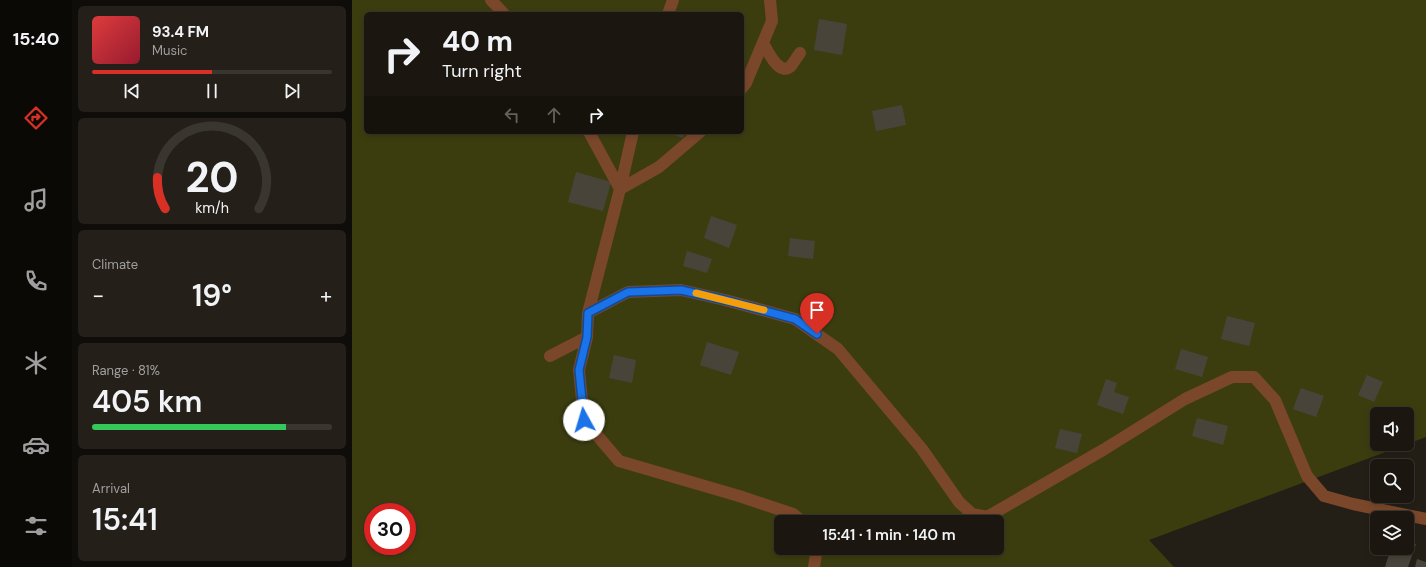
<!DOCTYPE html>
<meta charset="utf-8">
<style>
body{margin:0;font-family:"DM Sans",sans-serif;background:#242019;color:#f1f3f6;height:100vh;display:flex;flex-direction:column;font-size:15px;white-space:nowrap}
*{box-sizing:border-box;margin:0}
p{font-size:13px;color:#a09f9f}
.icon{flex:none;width:22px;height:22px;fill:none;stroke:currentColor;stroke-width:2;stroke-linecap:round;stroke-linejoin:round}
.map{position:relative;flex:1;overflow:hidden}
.sheet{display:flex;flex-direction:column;gap:6px;padding:6px;background:#0f0d09;width:280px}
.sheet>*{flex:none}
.banner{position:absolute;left:12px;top:12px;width:380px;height:122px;border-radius:6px;box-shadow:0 2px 6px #0003,0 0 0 1px #393630;background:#1b1710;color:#f1f3f6;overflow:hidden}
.controls{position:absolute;left:1018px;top:407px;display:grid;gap:8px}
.controls a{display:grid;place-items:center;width:44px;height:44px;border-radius:6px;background:#1b1710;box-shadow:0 2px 6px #0003,0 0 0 1px #393630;font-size:20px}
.speed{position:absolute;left:12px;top:503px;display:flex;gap:8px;font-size:20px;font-weight:700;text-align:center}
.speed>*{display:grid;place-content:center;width:52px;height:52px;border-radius:50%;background:#1b1710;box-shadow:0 2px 6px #0003,0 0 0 1px #393630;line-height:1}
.speed .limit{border:6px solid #d22;background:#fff;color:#111}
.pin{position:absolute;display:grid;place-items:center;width:34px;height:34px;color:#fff;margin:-41px -17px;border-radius:50% 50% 50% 0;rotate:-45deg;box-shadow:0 0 4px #0007}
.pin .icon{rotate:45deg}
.me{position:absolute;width:44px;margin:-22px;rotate:354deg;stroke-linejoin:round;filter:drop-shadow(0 0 3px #0008)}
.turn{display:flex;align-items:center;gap:14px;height:84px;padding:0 12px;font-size:18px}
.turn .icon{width:52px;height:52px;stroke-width:2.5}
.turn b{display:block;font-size:28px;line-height:34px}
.lanes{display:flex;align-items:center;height:38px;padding:0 12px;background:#0003;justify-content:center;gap:20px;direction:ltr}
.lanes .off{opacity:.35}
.big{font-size:30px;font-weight:600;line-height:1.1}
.sheet .card{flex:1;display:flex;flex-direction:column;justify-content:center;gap:6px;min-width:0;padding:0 14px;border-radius:6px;background:#242019}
.sheet .dial{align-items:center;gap:0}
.dial svg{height:104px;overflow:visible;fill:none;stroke:#393630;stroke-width:7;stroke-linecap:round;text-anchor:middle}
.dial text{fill:#f1f3f6;stroke:none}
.song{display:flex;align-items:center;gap:12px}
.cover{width:48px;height:48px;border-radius:6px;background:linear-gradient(135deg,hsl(0 70% 55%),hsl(350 70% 35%))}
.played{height:4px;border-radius:2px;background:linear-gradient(90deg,#d93025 50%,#393630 50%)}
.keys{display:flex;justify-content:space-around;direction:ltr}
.heat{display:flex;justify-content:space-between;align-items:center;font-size:22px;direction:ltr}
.charge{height:6px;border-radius:3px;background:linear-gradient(90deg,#34c759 81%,#393630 0)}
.trip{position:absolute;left:422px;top:515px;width:230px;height:40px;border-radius:6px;background:#1b1710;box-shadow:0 2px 6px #0003,0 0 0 1px #393630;font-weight:600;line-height:40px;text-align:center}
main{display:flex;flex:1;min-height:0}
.dock{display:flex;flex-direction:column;width:72px;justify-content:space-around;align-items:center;background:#0b0906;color:#a09f9f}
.dock .icon{width:28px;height:28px}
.dock .current{color:#d93025}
.dock b{font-size:18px;color:#f1f3f6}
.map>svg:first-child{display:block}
.green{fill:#3c3d0f;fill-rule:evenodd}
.building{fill:#49443a}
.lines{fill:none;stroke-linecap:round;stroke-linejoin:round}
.minor{stroke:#7a472b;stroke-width:12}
.route-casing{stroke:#114b97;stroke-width:10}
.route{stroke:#1a73e8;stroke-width:7}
.slow{stroke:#f59e0b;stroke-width:7}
</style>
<main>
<nav class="dock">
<b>15:40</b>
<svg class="icon current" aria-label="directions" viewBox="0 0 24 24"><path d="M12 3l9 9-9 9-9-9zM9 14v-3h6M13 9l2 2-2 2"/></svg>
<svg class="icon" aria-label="music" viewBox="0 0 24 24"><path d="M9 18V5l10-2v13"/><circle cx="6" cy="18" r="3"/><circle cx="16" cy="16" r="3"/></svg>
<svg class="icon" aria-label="phone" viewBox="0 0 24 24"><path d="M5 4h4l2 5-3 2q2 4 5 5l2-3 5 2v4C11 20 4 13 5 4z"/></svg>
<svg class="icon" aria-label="climate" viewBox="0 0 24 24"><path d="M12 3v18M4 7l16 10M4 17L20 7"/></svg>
<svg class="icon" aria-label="car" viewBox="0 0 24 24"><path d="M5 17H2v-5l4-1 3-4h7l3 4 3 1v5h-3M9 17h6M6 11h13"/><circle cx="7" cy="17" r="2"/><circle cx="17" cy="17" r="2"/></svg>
<svg class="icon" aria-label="filters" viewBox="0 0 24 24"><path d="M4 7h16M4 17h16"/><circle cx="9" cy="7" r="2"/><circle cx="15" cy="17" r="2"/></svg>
</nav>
<section class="sheet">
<div class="card">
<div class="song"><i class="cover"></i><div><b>93.4 FM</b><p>Music</p></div></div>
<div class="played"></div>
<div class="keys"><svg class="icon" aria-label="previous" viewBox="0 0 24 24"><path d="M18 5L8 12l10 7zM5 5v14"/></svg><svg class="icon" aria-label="pause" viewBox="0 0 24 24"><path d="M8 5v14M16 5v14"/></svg><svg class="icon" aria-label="next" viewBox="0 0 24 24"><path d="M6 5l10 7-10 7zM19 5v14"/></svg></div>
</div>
<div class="card dial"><svg viewBox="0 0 100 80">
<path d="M14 69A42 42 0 1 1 86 69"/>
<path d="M14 69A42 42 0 0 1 8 45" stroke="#d93025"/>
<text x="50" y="56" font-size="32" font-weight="700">20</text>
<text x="50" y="72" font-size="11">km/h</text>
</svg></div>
<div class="card"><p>Climate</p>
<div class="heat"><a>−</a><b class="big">19°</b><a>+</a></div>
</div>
<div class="card"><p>Range · 81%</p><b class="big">405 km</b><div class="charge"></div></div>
<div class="card"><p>Arrival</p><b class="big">15:41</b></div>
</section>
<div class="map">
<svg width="1074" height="567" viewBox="0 0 1074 567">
<rect width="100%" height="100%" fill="#241f16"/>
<path class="green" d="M0,0H1074V437L797,540L822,567H0ZM14,14H390V132H14ZM1025,414H1055V444H1025ZM21,512H55V546H21ZM429,522H645V548H429Z"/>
<path class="building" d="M467,19L495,24L490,55L462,50Z
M550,105L554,125L524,131L520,111Z
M312,132H333L331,138Z
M224,172L259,182L251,211L216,202Z
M359,216L385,225L377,248L352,238Z
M438,238L463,241L461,259L436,256Z
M335,251L360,259L355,273L331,266Z
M875,316L903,323L897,346L869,339Z
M355,342L387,352L379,375L348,365Z
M829,349L856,357L850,377L823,369Z
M262,355L284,360L280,383L257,378Z
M1015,375L1031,382L1022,402L1006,395Z
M754,379L765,383L762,392L777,397L771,414L745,405Z
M949,388L972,396L964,417L941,409Z
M845,418L876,426L871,445L840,436Z
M708,429L730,434L725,453L703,448Z
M1055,541L1064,544L1056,567H1033L1039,548H1055Z
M1065,559L1074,562V567H1063Z"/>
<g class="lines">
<path class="minor" d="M139,0L152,14
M316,14L321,0
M411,43C416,51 427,77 439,66C442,62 445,57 448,53
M390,88L394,83L420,21L418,0
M237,132L268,189L307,167L348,132
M281,132L268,189L236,313L235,337L227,370L232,420L267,461L387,496L441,514L451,522
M236,313L276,292L329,290L373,300L443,319L486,349L570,449L607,502L620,514L635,517L751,450L833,399L880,377H902L923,400L955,476L972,496L1001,504L1074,519
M198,356L235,337
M462,567L465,548"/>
</g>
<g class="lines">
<g class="route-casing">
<path id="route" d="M232,420L227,370L235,337L236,313L276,292L329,290L373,300L443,319L465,334"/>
</g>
<use href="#route" class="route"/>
<path class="slow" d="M344,293L412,310"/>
</g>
</svg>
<div class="controls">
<a><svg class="icon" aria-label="sound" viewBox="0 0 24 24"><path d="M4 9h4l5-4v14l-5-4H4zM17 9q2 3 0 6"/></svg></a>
<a><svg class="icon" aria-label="search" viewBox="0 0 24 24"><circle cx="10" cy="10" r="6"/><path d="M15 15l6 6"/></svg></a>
<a><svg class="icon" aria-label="layers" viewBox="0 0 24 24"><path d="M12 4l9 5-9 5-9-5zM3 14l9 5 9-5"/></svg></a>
</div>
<div class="speed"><div class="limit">30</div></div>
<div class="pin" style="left:465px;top:334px;background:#d93025"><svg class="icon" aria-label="arrive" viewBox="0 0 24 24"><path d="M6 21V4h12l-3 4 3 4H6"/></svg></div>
<svg class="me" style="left:232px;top:420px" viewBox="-20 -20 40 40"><circle r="19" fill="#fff"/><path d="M0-13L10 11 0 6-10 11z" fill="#1a73e8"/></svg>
<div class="trip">15:41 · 1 min · 140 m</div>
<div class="banner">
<div class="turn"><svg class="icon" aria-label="right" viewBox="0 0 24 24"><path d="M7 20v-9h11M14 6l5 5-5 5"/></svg><div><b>40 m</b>Turn right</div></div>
<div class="lanes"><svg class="icon off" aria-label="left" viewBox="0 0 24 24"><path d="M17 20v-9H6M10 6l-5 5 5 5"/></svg><svg class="icon off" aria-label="ahead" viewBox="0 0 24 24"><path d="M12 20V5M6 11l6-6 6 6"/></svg><svg class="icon" aria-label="right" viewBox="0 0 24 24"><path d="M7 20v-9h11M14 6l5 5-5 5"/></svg></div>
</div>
</div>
</main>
